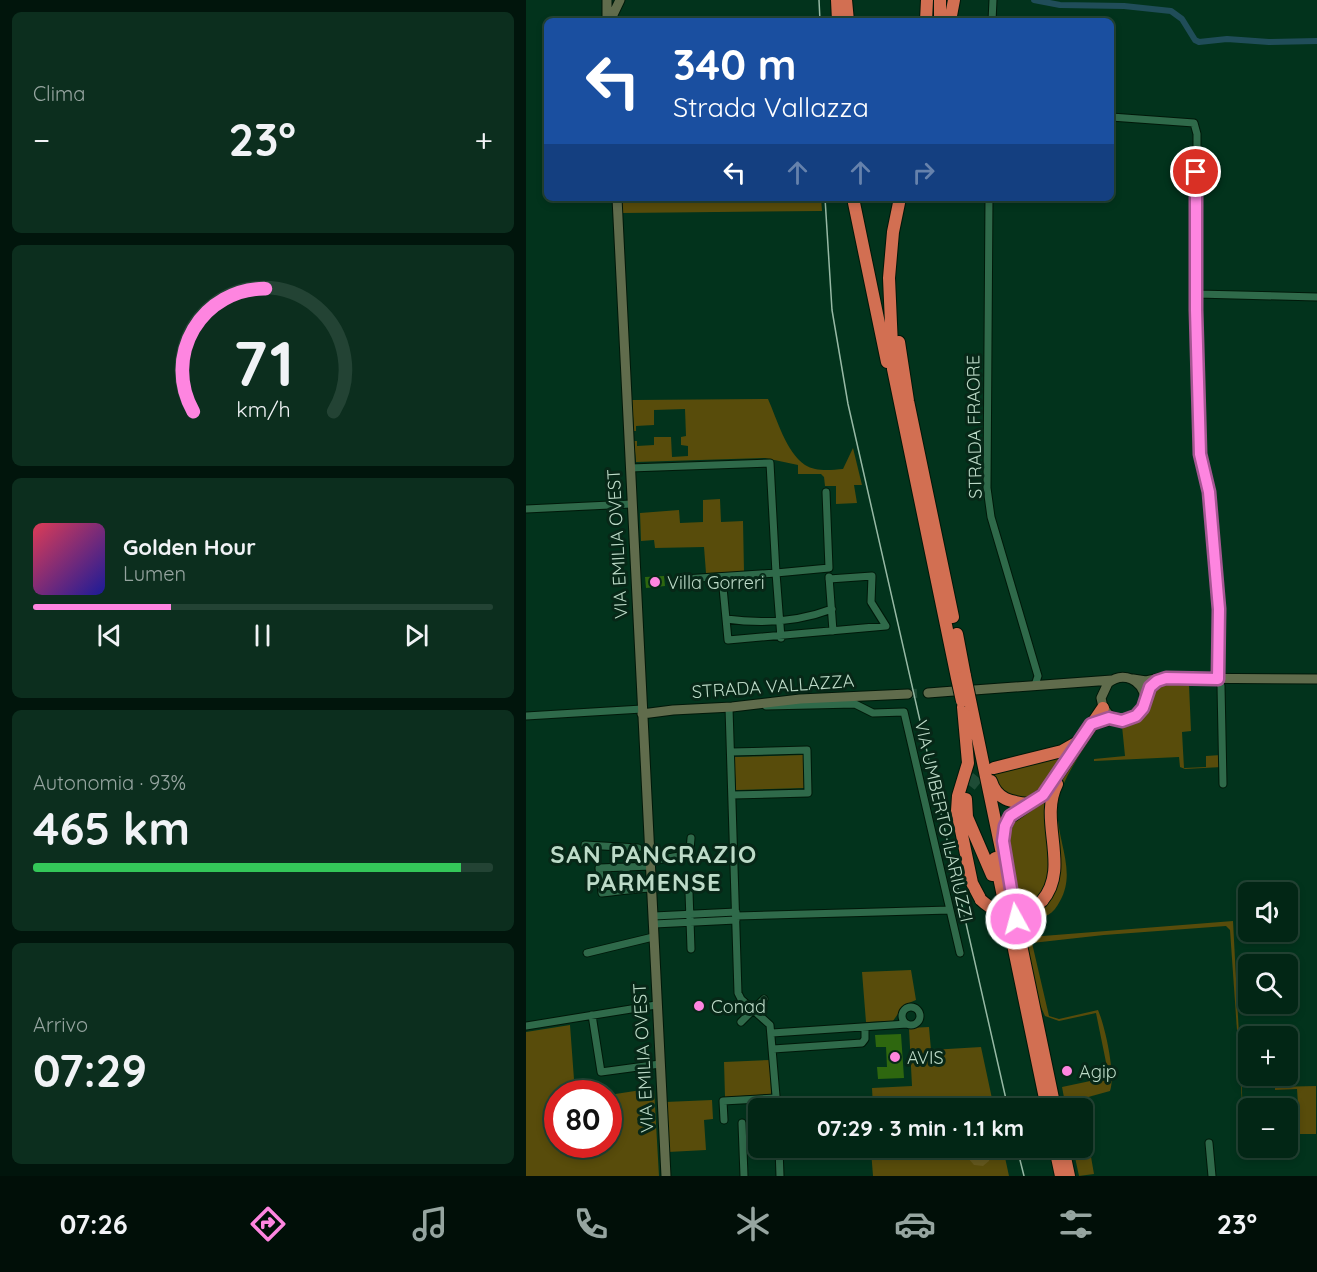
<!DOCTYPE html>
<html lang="it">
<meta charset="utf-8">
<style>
body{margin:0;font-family:Quicksand,sans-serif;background:#0c2e1e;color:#f1f3f6;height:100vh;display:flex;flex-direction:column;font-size:22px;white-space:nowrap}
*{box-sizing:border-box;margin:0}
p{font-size:20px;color:#96a5a0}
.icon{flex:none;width:33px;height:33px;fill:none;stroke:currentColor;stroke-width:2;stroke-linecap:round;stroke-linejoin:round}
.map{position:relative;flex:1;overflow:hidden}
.panel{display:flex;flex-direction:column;gap:12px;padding:12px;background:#01150c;width:526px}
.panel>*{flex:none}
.top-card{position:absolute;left:18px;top:18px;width:570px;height:183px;border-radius:9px;box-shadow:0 3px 9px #0003,0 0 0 2px #234334;background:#1a4fa0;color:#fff;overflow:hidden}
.tools{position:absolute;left:712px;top:882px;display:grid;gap:12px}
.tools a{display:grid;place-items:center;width:60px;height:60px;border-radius:9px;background:#022615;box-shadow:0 3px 9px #0003,0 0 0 2px #234334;font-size:30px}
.speed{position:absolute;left:18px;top:1080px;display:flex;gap:12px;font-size:30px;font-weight:700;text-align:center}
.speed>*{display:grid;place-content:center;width:78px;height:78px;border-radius:50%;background:#022615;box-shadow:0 3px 9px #0003,0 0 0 2px #234334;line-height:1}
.speed .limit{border:9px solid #d22;background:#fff;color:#111}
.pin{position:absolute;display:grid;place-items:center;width:51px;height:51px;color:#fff;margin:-26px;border:3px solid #fff;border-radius:50%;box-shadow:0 2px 6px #0007}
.me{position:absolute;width:66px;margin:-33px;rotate:353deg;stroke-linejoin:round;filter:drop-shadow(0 0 4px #0008)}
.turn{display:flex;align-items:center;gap:21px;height:126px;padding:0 30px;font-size:27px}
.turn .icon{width:78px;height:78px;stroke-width:2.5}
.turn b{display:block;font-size:42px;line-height:51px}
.lanes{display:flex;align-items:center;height:57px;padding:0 30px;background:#0003;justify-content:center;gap:30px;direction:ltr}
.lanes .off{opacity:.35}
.big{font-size:45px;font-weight:700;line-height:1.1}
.panel .widget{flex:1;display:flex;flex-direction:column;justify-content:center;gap:9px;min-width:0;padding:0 21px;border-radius:9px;background:#0c2e1e}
.panel .dial{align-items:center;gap:0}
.dial svg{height:156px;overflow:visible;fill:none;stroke:#234334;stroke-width:7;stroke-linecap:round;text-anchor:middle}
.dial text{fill:#f1f3f6;stroke:none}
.song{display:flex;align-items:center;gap:18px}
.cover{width:72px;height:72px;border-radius:9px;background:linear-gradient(135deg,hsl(350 70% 55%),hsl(240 70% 35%))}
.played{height:6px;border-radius:3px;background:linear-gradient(90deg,#fe85e0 30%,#234334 30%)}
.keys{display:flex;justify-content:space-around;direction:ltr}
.heat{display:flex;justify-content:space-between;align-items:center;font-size:33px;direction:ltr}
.charge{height:9px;border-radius:4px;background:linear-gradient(90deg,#34c759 93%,#234334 0)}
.trip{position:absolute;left:222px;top:1098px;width:345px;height:60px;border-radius:9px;background:#022615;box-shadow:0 3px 9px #0003,0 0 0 2px #234334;font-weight:700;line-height:60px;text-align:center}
.dock{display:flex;height:96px;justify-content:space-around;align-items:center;background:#010f08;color:#96a5a0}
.dock .icon{width:42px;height:42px}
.dock .on{color:#fe85e0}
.dock b{font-size:27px;color:#f1f3f6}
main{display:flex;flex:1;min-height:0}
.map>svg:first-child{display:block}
.green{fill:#584c0b}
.forest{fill:#65591f}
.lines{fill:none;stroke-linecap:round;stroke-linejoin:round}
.canal{stroke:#204d59;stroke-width:6}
.building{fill:#2e670f}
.secondary-tunnel{stroke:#1e4c36;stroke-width:9;stroke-dasharray:9 4.5;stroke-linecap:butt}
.highway-tunnel{stroke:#1e4c36;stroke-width:12;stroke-dasharray:12 6;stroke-linecap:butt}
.street-casing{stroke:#001809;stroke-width:9}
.secondary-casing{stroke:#001809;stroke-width:11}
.highway-casing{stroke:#001809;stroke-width:14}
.street{stroke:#2f6a4a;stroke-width:7}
.secondary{stroke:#606c4c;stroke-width:9}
.highway{stroke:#d26f52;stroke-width:12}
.rail{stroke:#97b9a5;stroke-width:1.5}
.highway-bridge-casing{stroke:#001809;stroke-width:14;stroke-linecap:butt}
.highway-bridge{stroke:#d26f52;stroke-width:12}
.route-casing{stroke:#a55692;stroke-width:15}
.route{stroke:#fe85e0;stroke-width:10}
.poi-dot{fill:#fe85e0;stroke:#072717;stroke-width:2}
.labels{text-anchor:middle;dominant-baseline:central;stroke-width:6;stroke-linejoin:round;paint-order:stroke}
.street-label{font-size:18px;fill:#bddbc8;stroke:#072717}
.poi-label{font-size:18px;fill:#bddbc8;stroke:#072717;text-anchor:start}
.district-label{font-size:24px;font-weight:bold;letter-spacing:1.5px;fill:#bddbc8;stroke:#072717}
</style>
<main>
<section class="panel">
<div class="widget"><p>Clima</p>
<div class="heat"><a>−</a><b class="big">23°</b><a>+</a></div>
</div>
<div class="widget dial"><svg viewBox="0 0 100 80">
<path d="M14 69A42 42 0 1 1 86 69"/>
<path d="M14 69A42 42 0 0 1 51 6" stroke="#fe85e0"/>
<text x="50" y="56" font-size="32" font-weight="700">71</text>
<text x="50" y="72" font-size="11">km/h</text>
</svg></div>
<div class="widget">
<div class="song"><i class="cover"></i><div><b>Golden Hour</b><p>Lumen</p></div></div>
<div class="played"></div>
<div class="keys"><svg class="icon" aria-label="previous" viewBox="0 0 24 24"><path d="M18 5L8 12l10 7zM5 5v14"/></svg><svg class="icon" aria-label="pause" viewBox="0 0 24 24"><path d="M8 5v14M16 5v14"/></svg><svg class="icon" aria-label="next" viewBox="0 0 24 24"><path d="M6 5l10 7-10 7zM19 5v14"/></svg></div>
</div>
<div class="widget"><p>Autonomia · 93%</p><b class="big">465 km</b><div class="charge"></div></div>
<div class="widget"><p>Arrivo</p><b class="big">07:29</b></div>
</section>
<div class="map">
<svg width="791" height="1176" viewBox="0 0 791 1176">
<rect width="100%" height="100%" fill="#02331c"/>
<path class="green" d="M96,198H295L296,211L96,213Z
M242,399C251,419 260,452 279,465C290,472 305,470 317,469L327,448L336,485H328L331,503L310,504V486H299L298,477L295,474H272V465L239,458L110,462L108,441H111V446L128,445V437H145L146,457L162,456V446L155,445V437L160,436L159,409L128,410V425L110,426V431H108L106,400Z
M194,499L195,522L217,521L218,572L180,573L178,547L129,548L128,540L115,541L114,513L153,510L154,523L177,522V500Z
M640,682H667L672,684L663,685L665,731L656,732L658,768L680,767V756L695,755L696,767L659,769L654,767L653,757L568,761V759L599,756L596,726L583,722L573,726C560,746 538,775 533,798C525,833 553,868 534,901C531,907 527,912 522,915C516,917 510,915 504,916L500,919L504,937L707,921L718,1131L704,930L700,926L578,935L506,943L523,1016L533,1019L572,1010C579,1026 590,1074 584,1091L555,1099L568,1174L553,1176L547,1148H556V1108H540L536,1087L583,1077L570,1013L533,1021L519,1016L514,1005L494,917C551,903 523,846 527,806C529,787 541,773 550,757C557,744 563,727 577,720C586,719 596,725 605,721C627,714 616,685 640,682Z
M540,753L515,792L505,799L479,796L466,777L469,774L468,770Z
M277,755L278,788L210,790L208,757Z
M523,796L525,867L514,899L493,910L479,839L482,825Z
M385,970L390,1000L378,1005L367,1021L340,1022L336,972Z
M44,1025L49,1093L32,1094V1144H82L83,1095L128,1088L133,1176H0V1032Z
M403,1027L405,1050L455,1047L468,1108H347L346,1088L386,1086L383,1028Z
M244,1060L245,1094L199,1097L198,1062Z
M790,1086V1134H774L771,1089L749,1090V1087Z
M186,1100L187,1119L178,1120L180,1150L142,1152L139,1102Z
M257,1148H477L483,1176H347L345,1150L259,1156Z"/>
<path class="forest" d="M441,1148H462L464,1153L463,1161L457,1166L448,1165L442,1158Z"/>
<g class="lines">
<path class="canal" d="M508,0L534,5L598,6L645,11L656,19L669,40L673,42L701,39L743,42L791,41"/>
</g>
<path class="building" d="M138,576L139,586L120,588L119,577Z
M375,1034L378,1078L352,1079L351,1067H361L360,1047H350L349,1035Z"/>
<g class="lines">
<path class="secondary-tunnel" d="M382,694L395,693"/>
<path class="highway-tunnel" d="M444,786L453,775L466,768"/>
<g class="street-casing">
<path id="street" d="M466,21L467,0
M585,117L668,123L671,134V310L674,454L683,492L693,609L692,679L695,686L697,784
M463,198L461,488L465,517L512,676L509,685
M671,294L791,297
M104,468L244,463L250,573L303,568L300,492
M0,509L105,504
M196,577L202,640L360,626L345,602L346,576L303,579
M303,577L307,631
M158,579L250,573L255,638
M200,619C236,624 272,622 306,609
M240,706L329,704L347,713L378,712L434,953
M203,708L212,993L215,999L244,1025L251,1108
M0,716L116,709
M205,752L281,750L282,793L206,795
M59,845L112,848
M125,861L153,856L164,850L165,838
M100,867L125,866
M101,890L100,867L73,868L76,893C93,891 109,889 126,888
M163,892L165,949
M128,916L210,912
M210,916L424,910
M128,924L210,920
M61,953L127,937
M376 1016a9 9 0 1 1 18 0a9 9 0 1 1-18 0Z
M66,1015L75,1072L134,1064
M215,1022L238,999
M0,1026L130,1005
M246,1033L381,1024
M247,1049L336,1043L339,1039V1028
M198,1120L197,1101L250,1098
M216,1123L218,1176
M683,1143L686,1176
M253,1148L254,1176"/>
</g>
<g class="secondary-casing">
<path id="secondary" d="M81,21V0
M84,21L94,0
M91,198L140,1176
M607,679L620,681L634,678L791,679
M448,690L586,680
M402,693L428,691
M619,698C616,679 597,671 582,683L575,698C577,715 594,728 610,716C622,707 618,690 632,681
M116,714L147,710L206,707L274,699L382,694"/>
</g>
<g class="highway-casing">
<path id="highway" d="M311,0L312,21
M320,0L322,21
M400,21L401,0
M414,21V0
M424,21L428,0
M327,198L361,362
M374,198L367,232L363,278L367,369L431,678
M373,342L382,401L427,617
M431,634L439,676
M445,705L529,1108
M437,707L442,763L432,796L431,811L446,883L455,900
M565,724L587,718
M468,768L536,751L552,742
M465,781C471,800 485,802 503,804
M440,799L441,817L466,875
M477,842L478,829L483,818L519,793L577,708
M469,858L521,1108
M516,901C545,867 512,821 531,784
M529,1148L535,1176
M537,1148L543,1176"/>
</g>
<use href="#street" class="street"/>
<use href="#secondary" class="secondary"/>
<use href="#highway" class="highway"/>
<path class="rail" d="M293,0L294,21
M299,198L306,310L322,404L482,1108
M491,1148L498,1176"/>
<g class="highway-bridge-casing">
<path id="highway-bridge" d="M439,676L445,705
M431,678L436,701
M455,900C473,917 498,918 516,901"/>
</g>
<use href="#highway-bridge" class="highway-bridge"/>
</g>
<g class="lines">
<g class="route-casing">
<path id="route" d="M490,919L477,841L479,826L484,816L517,795L565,724L583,718L596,721L610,716L617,708L624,687L631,681L640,678L692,679L693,609L683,492L674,454L670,310V172"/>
</g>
<use href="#route" class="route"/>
</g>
<g class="poi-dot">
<circle cx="129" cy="582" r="6"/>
<circle cx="173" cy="1006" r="6"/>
<circle cx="369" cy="1057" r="6"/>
<circle cx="541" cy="1071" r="6"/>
</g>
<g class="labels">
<g class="street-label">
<text transform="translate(448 427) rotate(-91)">STRADA FRAORE</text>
<text transform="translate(91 544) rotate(-93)">VIA EMILIA OVEST</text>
<text transform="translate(247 686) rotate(-4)">STRADA VALLAZZA</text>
<text transform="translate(418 821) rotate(77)">VIA UMBERTO ILARIUZZI</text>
<text transform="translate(117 1058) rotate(-93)">VIA EMILIA OVEST</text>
</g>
<g class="poi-label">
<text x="141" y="582">Villa Gorreri</text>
<text x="185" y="1006">Conad</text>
<text x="381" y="1057">AVIS</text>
<text x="553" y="1071">Agip</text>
</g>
<g class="district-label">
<text x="128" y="854">SAN PANCRAZIO<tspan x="128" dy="28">PARMENSE</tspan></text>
</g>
</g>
</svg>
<div class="tools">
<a><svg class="icon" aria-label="sound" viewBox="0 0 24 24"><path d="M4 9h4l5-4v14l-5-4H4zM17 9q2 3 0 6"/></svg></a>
<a><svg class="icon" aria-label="search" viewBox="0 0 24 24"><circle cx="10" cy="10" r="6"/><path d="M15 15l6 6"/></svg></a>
<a>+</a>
<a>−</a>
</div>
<div class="speed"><div class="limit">80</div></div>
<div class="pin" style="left:670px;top:172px;background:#d93025"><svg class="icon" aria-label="arrive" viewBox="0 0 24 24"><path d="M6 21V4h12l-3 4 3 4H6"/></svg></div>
<svg class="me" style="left:490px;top:919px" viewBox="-20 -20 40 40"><circle r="17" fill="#fe85e0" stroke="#fff" stroke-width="3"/><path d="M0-11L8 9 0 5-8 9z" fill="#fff"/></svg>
<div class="trip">07:29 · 3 min · 1.1 km</div>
<div class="top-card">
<div class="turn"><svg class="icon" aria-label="left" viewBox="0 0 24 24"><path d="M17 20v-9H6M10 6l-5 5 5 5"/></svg><div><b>340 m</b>Strada Vallazza</div></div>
<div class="lanes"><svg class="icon" aria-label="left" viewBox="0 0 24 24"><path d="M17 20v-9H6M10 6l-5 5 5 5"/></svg><svg class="icon off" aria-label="ahead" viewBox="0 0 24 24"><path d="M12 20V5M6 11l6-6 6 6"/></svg><svg class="icon off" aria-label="ahead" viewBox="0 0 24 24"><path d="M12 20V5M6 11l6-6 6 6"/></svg><svg class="icon off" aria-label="right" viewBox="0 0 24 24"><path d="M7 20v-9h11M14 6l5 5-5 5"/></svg></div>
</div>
</div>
</main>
<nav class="dock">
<b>07:26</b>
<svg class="icon on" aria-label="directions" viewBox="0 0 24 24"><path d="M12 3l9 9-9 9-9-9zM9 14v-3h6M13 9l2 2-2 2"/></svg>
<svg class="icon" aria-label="music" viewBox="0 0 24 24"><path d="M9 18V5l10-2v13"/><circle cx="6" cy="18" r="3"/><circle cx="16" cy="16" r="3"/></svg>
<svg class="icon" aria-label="phone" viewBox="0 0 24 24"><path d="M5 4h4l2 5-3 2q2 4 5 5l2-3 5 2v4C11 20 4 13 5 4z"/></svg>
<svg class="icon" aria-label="climate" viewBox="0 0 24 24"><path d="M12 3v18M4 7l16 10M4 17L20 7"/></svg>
<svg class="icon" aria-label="car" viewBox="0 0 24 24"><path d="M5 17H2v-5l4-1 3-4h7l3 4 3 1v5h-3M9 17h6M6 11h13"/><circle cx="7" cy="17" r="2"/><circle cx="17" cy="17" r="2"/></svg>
<svg class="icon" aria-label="filters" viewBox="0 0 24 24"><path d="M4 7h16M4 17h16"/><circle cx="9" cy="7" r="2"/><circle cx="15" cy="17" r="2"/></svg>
<b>23°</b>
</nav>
